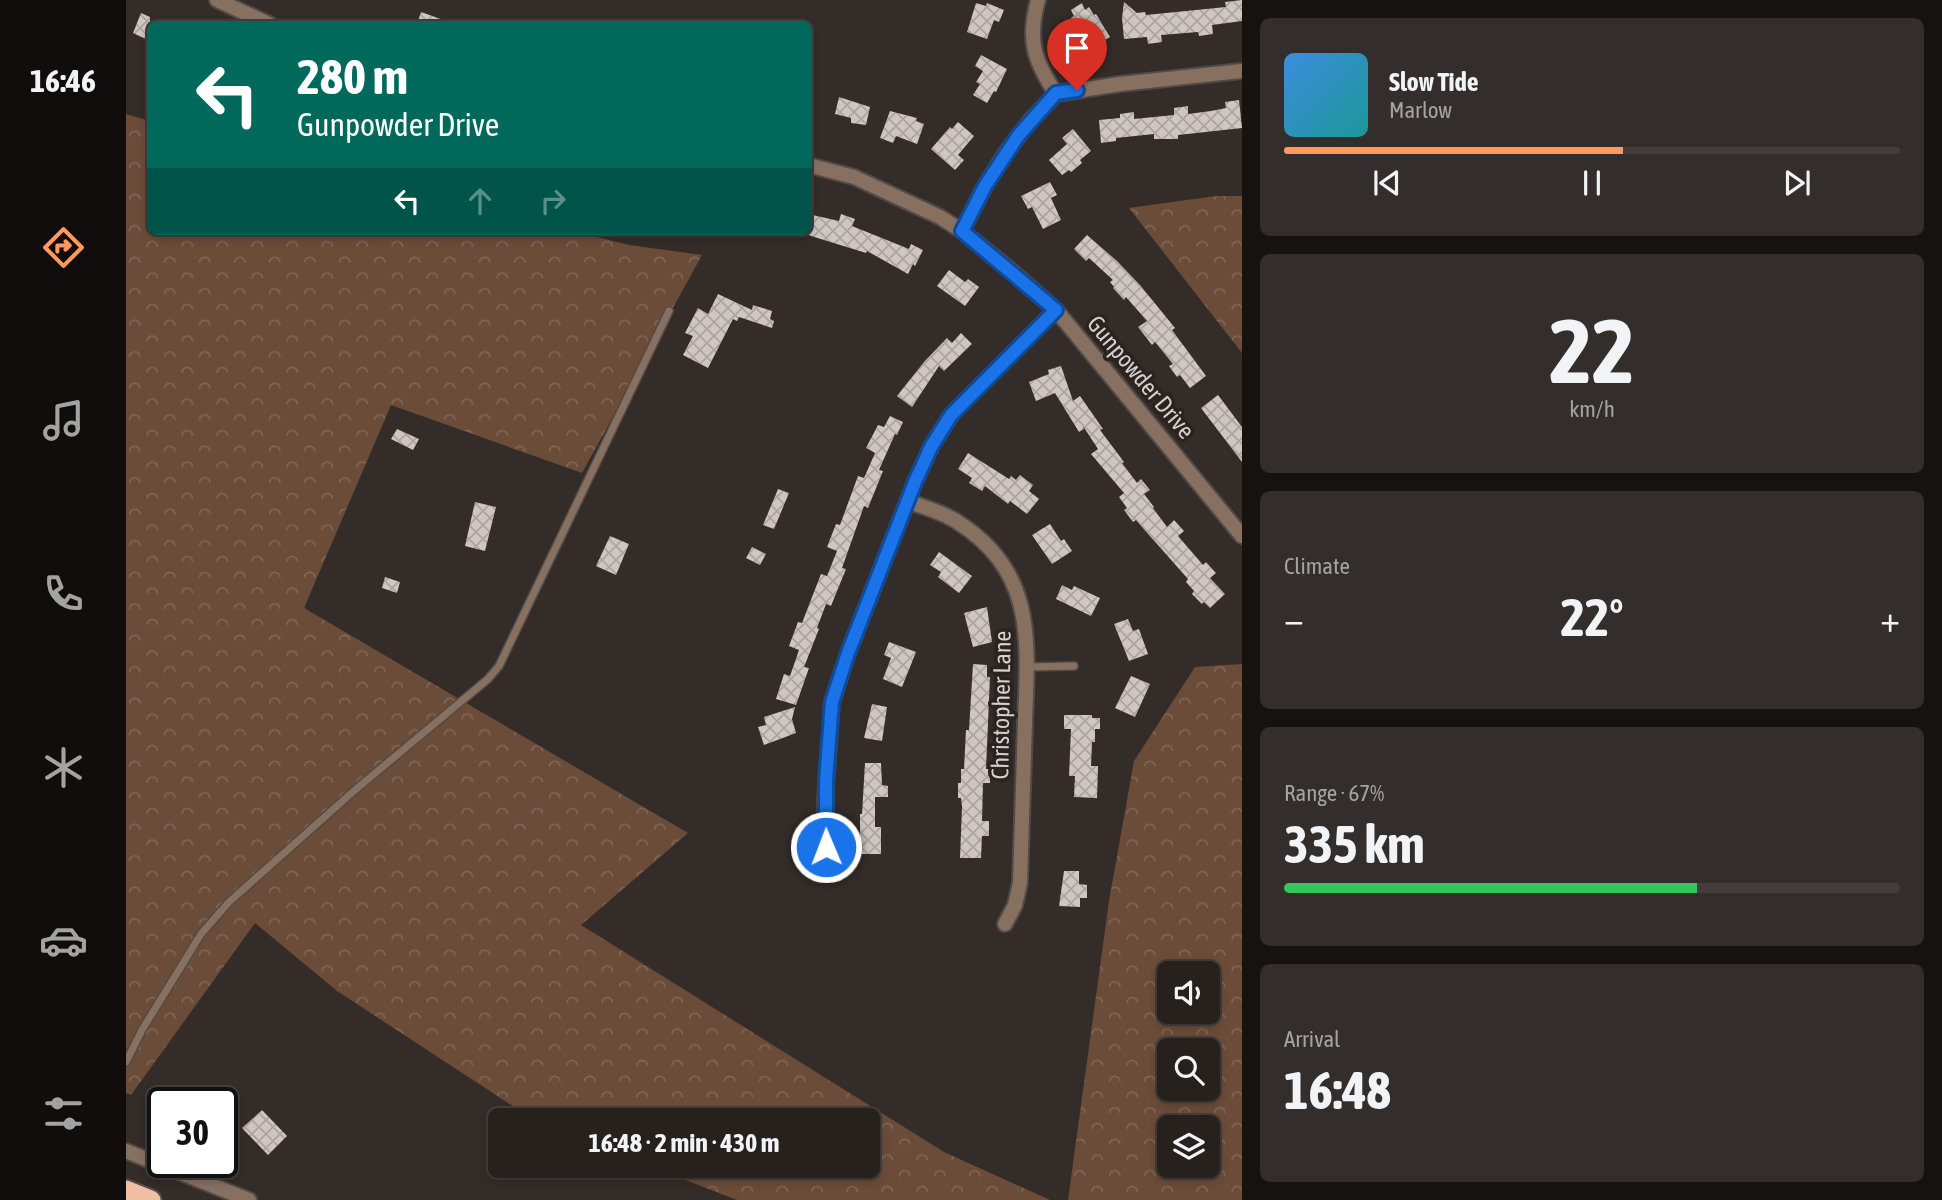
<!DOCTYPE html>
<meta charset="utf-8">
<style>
body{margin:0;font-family:"Asap Condensed",sans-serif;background:#332e2b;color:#f1f3f6;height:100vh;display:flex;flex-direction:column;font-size:26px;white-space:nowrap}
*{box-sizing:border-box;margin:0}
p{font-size:23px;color:#a4a3a4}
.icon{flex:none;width:38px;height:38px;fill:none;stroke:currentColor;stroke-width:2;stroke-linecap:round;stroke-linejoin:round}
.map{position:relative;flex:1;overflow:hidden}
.drawer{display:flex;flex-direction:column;gap:18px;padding:18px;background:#151210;width:700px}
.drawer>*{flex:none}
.guide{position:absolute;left:21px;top:21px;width:665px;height:214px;border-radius:10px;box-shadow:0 4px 10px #0003,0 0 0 2px #433e3c;background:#00695c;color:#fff;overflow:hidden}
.tools{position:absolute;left:1031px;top:961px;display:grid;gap:14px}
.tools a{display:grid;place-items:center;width:63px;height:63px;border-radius:10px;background:#27211e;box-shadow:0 4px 10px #0003,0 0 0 2px #433e3c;font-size:35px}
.speed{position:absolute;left:21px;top:1087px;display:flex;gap:14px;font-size:35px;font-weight:700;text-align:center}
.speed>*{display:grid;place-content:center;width:91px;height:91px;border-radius:50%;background:#27211e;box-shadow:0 4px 10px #0003,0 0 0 2px #433e3c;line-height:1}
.speed .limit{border:4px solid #111;border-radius:10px;background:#fff;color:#111}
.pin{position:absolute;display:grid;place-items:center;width:60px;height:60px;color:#fff;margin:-72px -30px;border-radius:50% 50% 50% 0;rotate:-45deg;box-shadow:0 0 7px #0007}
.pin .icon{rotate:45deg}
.me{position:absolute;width:77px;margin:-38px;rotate:359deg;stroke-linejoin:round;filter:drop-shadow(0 0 5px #0008)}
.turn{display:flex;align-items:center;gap:24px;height:147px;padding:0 35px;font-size:32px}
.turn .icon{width:91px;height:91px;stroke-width:2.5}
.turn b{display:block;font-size:49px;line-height:60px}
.lanes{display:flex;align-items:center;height:66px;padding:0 35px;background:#0003;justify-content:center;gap:35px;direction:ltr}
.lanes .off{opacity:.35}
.big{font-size:52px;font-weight:700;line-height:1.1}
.drawer .tile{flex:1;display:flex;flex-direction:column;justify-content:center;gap:10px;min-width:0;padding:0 24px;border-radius:10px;background:#332e2b}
.drawer .dial{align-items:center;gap:0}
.dial b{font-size:91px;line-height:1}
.song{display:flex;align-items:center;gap:21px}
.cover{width:84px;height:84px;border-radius:10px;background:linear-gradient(135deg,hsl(210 70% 55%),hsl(180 70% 35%))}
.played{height:7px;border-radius:4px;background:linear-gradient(90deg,#ff9b5a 55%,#433e3c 55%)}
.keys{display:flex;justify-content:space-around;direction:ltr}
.heat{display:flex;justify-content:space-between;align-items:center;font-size:38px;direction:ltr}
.charge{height:10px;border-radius:5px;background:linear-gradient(90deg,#34c759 67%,#433e3c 0)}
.trip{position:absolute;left:362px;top:1108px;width:392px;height:70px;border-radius:10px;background:#27211e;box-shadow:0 4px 10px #0003,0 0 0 2px #433e3c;font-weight:700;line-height:70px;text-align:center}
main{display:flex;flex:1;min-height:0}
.tabs{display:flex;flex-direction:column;width:126px;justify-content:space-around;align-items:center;background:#100d0c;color:#a4a3a4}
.tabs .icon{width:49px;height:49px}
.tabs .active{color:#ff9b5a}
.tabs b{font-size:32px;color:#f1f3f6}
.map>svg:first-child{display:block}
.forest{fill:url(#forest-crowns);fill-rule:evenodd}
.building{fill:url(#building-cross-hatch)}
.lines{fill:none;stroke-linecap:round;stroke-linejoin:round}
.service-casing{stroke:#514a46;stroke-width:10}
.minor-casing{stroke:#514a46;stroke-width:18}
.tertiary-casing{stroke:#514a46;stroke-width:18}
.trunk-casing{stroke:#514a46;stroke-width:23}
.service{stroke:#887061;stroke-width:7}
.minor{stroke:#887061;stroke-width:14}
.tertiary{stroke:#887061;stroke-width:14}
.trunk{stroke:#f0bea2;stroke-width:19}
.route-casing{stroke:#114b97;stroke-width:18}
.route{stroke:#1a73e8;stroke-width:12}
.labels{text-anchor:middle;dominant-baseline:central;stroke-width:7;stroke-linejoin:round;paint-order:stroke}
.street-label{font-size:24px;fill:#d5d0cd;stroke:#2a231f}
</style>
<main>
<nav class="tabs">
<b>16:46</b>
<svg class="icon active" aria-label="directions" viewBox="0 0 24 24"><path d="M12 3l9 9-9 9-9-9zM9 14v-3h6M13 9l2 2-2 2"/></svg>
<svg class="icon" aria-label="music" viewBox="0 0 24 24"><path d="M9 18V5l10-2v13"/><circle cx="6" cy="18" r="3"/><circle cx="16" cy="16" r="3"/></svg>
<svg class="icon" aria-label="phone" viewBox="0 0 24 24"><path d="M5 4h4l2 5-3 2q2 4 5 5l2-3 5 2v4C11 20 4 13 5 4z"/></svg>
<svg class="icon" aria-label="climate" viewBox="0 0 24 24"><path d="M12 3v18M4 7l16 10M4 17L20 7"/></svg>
<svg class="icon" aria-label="car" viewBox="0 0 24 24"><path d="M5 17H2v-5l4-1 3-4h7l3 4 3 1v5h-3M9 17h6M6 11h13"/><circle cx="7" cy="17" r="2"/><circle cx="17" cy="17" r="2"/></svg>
<svg class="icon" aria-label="filters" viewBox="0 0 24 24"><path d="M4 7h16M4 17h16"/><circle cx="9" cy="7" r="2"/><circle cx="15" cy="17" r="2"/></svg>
</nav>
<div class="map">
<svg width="1116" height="1200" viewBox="0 0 1116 1200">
<defs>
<pattern id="forest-crowns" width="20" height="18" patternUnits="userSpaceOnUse" patternTransform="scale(1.75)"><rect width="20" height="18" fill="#6b4c38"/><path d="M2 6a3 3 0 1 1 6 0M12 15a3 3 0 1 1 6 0" fill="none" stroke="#7f6554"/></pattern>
<pattern id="building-cross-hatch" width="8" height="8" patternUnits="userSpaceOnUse" patternTransform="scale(1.75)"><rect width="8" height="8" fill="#cfc6c0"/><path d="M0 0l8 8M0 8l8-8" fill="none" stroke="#aba4a0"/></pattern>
</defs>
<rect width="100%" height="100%" fill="#342c28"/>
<path class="forest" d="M0,114L24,121V231H447L503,245L576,255L456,473L265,405L178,608L562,833L455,925L818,1152L924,1200H611L523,1166H742V1120H408L211,991L129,923L5,1095L0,1093Z
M1090,196H1116V353L1003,208Z
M1116,664V1200H942L983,901L1008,761L1069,667ZM1043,973H1082V1012H1043ZM1043,1050H1082V1088H1043ZM1043,1127H1082V1166H1043Z"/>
<path class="building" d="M1116,0V21L1086,25L1087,34L1073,36L1072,32L1035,35L1036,42L1022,44L1021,37L998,39L996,18L998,2L1011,13L1019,12L1020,15L1100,7L1099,2Z
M850,3L860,6L861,3L878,10L873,22L868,20L861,39L841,32Z
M956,3L959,10L963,7L968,15L970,14L984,37L957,53L949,41L956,37L945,18L948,16L945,10Z
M295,12L326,23L325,24H291Z
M15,13L24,17V41L7,33Z
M855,55L881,69L870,92L868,91L861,103L847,95L854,84L850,82L857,71L849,66Z
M713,97L744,107L740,125L725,123V118L709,114Z
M1113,100L1116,128L1052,135V139H1028V134L990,138V141L975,143L973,120L994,118V114L1008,112V119L1048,115V108L1062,106V114L1085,111L1100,108L1099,102Z
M764,111L791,118L790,121L798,124L791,144L770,136L767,143L754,138Z
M832,122L848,136L832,155L838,160L829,170L805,149L824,127L826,129Z
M947,129L965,151L954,160L956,163L945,172L943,170L936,175L923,160L941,144L936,138Z
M924,182L931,195L925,198L935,220L917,229L906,207L902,209L895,196Z
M682,214L713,221L715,214L729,219L726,226L783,249L785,244L797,250L789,266L787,264L782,274L741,251L740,253L682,235Z
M961,235L991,261L1014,285L1049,328L1046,330L1080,376L1064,388L1054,375L1051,377L1043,366L1047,364L1029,342L1026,345L1012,327L1021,321L1000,297L998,300L987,288L988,287L984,282L987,280L963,258L960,261L948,249Z
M823,270L839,282L842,279L853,287L839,306L811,286Z
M592,294L626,310L627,305L646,311L644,319L648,321L646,328L613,317L611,321L607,319L582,368L557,355L567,336L559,333L572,308L582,314Z
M835,333L846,344L818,371L813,366L786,407L771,396L798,362L821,338L826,343Z
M935,366L947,401L954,396L977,429L974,430L998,462L996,463L1011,483L1015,479L1024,490L1018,494L1028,507L1027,508L1041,527L1048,520L1058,531L1052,536L1077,565L1080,562L1090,573L1084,578L1099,594L1084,608L1078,602L1076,604L1066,594L1068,591L1060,582L1062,579L1016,527L1010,520L1007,522L998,510L1001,508L993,497L998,493L965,454L972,449L957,426L958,429L953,432L929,393L910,401L903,382L923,374L922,370Z
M1092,395L1116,427V462L1075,408Z
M764,416L777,422L771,435L769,434L753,470L757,471L742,508L738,506L716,568L720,569L705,606L700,604L691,628L693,629L678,667L683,668L670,705L650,699L658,674L664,676L673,650L663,646L672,622L676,623L695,574L701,576L711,551L701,547L710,524L714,525L732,476L738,478L749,453L740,448L752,425L758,427Z
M271,429L293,439L287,450L265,439Z
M842,453L883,479L885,476L890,480L894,475L907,485L903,491L913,499L901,514L884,501L882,504L859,486L856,491L843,483L846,478L832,469Z
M652,489L663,493L648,529L637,525Z
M349,502L370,507L359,551L339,546Z
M924,524L935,541L938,539L946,551L926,564L906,535Z
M484,536L503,544L490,575L470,566Z
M626,547L640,554L634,565L620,558Z
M813,552L846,576L833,593L812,577L815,572L804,565Z
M259,577L274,582L271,593L256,588Z
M936,585L946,590L948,586L974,598L965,616L930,599Z
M861,607L866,642L847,647L838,613Z
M1002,619L1007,631L1013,629L1022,654L1003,661L988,624Z
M763,642L790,652L776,687L757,679L765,658L758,655Z
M847,664L861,665V677H864L860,769H864V783H857L856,821H863V836H856L855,858H834L836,807L835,798H832V783H835V769H838L840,730H843Z
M1005,676L1024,684L1009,717L989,708Z
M746,704L761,707L756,741L738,738Z
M669,707L666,719L670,733L638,745L632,727L640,725L638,717Z
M938,715H966V718H974V729H969V742H966L965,766H972L971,798L948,797L949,776H943L945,729H938Z
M739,763H755L756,785L762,786V797H749V827H755V854H734V814H736Z
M938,871H953V884L961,885V898H954V907L933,906Z
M136,1110L161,1136L142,1155L116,1128Z"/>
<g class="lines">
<g class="service-casing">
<path id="service" d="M901,667L948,666
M0,1062L16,1030L75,934L103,902L229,790L362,679L373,666L543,311"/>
</g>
<g class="minor-casing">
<path id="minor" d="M91,0L143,24
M912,0C901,40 908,60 930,94
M682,165L728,177L814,217L836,231L882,268L930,310L1116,536
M836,231L859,186L881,151L905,120L930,94L994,84L1116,71
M781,501C797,507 816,512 830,521C910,571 902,640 899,722C897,775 896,829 894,883L889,905L879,924
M700,847L699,800L706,702L722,653L789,482L805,447L825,415L930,310"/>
</g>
<g class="tertiary-casing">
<path id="tertiary" d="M0,1151L123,1200"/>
</g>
<g class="trunk-casing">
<path id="trunk" d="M0,1190L25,1200"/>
</g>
<use href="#service" class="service"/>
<use href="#minor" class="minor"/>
<use href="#tertiary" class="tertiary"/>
<use href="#trunk" class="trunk"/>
</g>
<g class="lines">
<g class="route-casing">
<path id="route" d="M700,847V781L706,702L722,653L789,482L805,447L825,415L930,310L836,231L859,186L892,136L930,93L951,90"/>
</g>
<use href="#route" class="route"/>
</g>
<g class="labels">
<g class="street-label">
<text transform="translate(1015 377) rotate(50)">Gunpowder Drive</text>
<text transform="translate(875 705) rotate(-89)">Christopher Lane</text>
</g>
</g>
</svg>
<div class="tools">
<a><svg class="icon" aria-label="sound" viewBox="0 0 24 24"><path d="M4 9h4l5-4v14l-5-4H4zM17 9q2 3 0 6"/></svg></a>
<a><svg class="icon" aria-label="search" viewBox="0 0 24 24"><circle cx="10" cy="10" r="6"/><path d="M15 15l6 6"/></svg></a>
<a><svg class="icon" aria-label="layers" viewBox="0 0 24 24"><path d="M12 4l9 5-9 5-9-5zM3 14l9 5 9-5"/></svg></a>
</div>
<div class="speed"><div class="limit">30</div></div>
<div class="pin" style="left:951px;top:90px;background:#d93025"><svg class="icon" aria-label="arrive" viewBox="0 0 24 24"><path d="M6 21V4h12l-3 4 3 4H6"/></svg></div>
<svg class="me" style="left:700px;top:847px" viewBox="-20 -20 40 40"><circle r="17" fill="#1a73e8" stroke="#fff" stroke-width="3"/><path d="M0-11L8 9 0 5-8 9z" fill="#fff"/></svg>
<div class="trip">16:48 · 2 min · 430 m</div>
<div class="guide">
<div class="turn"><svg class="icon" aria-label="left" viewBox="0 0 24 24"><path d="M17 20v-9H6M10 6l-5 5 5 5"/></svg><div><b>280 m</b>Gunpowder Drive</div></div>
<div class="lanes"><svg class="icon" aria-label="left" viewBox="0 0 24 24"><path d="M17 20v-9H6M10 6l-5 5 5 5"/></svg><svg class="icon off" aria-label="ahead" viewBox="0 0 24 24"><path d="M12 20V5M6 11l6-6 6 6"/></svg><svg class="icon off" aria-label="right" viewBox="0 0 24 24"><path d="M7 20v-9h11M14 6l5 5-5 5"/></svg></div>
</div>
</div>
<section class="drawer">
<div class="tile">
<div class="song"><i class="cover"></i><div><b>Slow Tide</b><p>Marlow</p></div></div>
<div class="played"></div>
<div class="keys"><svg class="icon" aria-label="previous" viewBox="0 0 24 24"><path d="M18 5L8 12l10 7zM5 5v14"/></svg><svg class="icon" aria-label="pause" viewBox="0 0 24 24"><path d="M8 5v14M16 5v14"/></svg><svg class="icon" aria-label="next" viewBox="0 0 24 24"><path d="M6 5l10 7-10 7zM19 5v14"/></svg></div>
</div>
<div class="tile dial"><b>22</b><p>km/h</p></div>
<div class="tile"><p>Climate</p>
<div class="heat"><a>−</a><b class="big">22°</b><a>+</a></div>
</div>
<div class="tile"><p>Range · 67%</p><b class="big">335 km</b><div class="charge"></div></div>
<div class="tile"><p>Arrival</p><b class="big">16:48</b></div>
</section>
</main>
